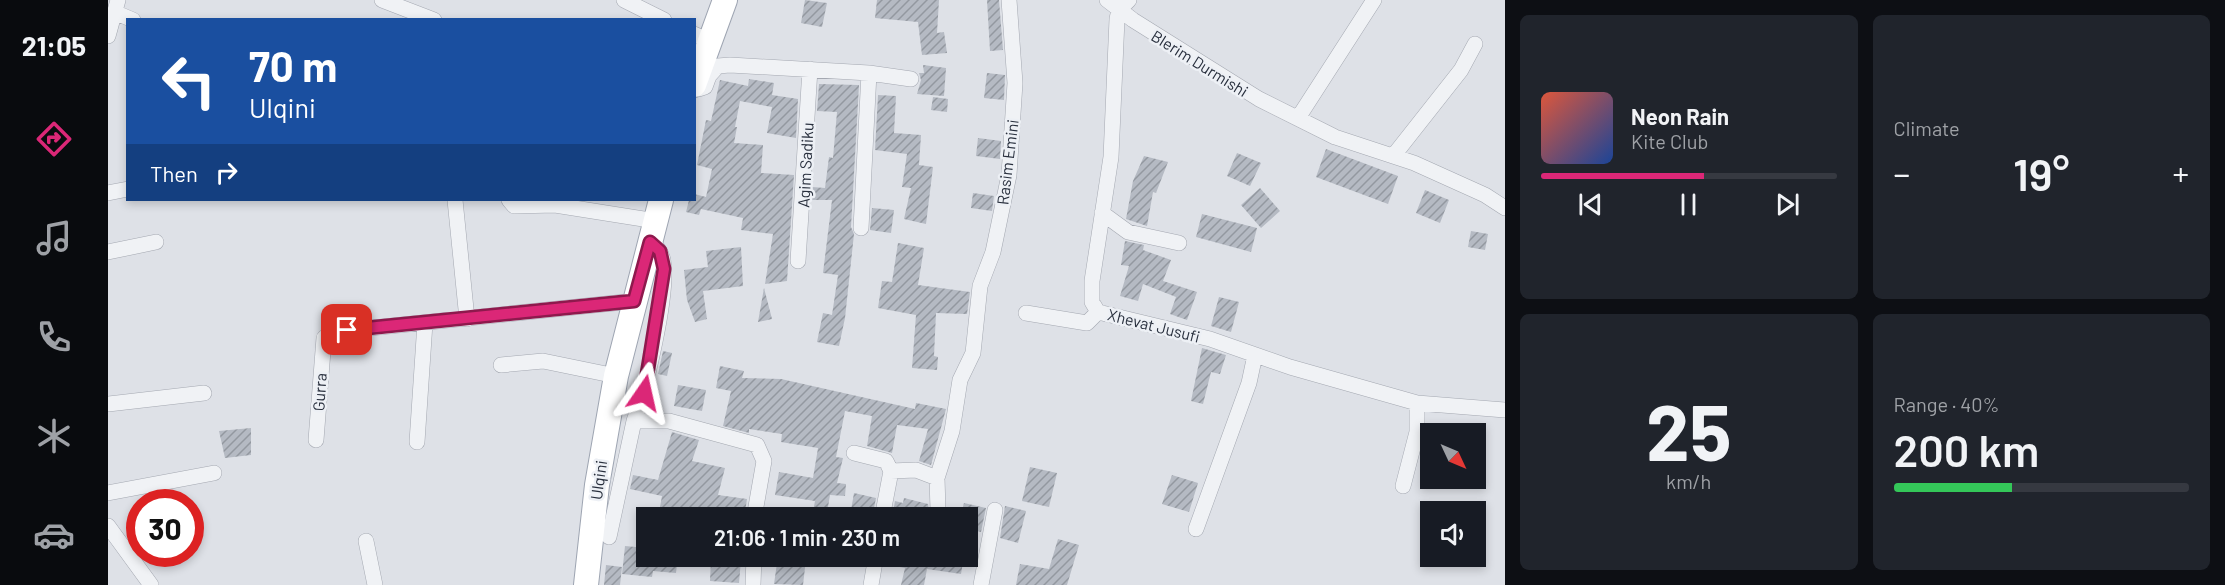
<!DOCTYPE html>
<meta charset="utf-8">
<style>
body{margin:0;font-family:Barlow,sans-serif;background:#20242c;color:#f1f3f6;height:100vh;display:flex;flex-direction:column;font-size:22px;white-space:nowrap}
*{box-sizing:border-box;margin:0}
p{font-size:20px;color:#9ea1a6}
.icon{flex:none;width:33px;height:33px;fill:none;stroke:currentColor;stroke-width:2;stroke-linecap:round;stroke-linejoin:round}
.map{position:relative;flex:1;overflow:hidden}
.sheet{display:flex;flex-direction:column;gap:15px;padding:15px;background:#0d0f14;width:720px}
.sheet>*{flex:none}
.top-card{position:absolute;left:18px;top:18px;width:570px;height:183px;border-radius:0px;box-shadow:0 3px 9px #0003;background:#1a4fa0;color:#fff;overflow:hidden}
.needle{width:39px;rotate:134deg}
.buttons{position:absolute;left:1312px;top:423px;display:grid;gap:12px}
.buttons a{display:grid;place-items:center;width:66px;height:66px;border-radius:0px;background:#171b24;box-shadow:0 3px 9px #0003;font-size:30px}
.speed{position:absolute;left:18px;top:489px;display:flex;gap:12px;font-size:30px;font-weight:700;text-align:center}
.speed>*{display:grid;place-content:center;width:78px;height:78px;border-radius:50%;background:#171b24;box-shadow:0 3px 9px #0003;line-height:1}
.speed .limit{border:9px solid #d22;background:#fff;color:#111}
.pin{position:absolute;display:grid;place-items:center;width:51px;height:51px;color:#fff;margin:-26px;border-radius:12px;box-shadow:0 3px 9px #0006}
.me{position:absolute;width:66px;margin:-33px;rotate:11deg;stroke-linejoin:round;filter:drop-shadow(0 0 4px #0008)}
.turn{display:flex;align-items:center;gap:21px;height:126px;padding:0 24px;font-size:27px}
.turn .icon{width:78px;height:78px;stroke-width:2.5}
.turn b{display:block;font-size:42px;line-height:51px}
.then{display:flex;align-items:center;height:57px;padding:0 24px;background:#0003;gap:12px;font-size:22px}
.big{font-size:45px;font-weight:600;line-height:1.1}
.sheet .tile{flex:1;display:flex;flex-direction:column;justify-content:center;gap:9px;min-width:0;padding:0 21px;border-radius:9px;background:#20242c}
.sheet .dial{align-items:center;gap:0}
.dial b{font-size:78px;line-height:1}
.song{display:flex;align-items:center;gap:18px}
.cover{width:72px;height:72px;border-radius:9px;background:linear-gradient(135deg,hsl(10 70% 55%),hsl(220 70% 35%))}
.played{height:6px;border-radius:3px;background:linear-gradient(90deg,#db2777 55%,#363941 55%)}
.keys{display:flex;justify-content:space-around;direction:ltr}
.heat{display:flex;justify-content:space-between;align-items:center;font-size:33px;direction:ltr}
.charge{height:9px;border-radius:4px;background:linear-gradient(90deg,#34c759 40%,#363941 0)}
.sheet .tiles{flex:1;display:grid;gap:15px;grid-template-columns:repeat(2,1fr)}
.trip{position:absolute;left:528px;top:507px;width:342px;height:60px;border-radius:0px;background:#171b24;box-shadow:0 3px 9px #0003;font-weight:600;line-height:60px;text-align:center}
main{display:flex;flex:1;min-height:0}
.tabs{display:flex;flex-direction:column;width:108px;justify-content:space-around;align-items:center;background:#090b0e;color:#9ea1a6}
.tabs .icon{width:42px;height:42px}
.tabs .active{color:#db2777}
.tabs b{font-size:27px;color:#f1f3f6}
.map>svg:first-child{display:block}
.building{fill:url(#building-hatch)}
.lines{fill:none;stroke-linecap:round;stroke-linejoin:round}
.street-casing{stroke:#a4a8b1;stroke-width:16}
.primary-casing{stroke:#9ea5b2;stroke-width:26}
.street{stroke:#f0f2f5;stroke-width:15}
.primary{stroke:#fff;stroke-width:24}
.route-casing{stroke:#8e194d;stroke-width:15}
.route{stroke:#db2777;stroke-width:10}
.labels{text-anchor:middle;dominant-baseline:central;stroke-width:5;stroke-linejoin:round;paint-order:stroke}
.street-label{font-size:16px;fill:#282f3d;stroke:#edf0f5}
</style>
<main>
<nav class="tabs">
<b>21:05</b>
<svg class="icon active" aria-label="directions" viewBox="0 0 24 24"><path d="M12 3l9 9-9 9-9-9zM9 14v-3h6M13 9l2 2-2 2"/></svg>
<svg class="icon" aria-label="music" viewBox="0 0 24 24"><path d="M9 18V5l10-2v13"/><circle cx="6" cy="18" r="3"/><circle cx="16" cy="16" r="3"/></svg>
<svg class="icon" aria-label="phone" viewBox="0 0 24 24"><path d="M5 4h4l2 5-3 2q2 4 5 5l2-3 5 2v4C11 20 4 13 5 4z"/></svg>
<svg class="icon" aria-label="climate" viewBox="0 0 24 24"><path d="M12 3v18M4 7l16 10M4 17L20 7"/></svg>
<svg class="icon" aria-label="car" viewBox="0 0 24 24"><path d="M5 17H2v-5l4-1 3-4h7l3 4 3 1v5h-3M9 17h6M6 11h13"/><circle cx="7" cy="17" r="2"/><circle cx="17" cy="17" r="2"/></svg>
</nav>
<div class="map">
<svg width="1397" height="585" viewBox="0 0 1397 585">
<defs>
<pattern id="building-hatch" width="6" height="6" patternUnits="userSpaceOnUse" patternTransform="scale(1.5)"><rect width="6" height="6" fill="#b5bac3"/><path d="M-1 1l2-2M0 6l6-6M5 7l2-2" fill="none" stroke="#9398a0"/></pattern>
</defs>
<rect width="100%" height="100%" fill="#dee1e7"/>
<path class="building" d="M697,0L719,3L714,27L693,23Z
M769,0H831L829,33L836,32L839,53L814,55L810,22L767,18Z
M879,0H891L895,50L882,51Z
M815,65L838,68L836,96L809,94L813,80L811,73H816Z
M879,73L897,75L896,100L876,98Z
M641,79L666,83L664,95L690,99L688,138L659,133L664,107L632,101L627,127H629L626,143L655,145L653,173L686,175L679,281L657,284L665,234L633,230L635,218L593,209L591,215L578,212L581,200H586V194L598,197L604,169L589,165L598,120L603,121L612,80L640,86Z
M711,84L751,85L743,227L746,234L737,318L731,346L709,342L715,313L724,315L730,275L715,273L724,200H704V187L717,188L721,157L725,158L729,112L709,111Z
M770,95L788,96L786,133L813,135L811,165L825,167L818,224L796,219L803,188L794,187L799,154L767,150Z
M825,97L840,99L839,112L823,110Z
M870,138L893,141L892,159L868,156Z
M1218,149L1290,176L1280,204L1208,177Z
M1129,153L1153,163L1142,186L1119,176Z
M1036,156L1060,162L1048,193L1045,192L1039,226L1018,219L1025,181Z
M1152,188L1172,211L1153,228L1133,205Z
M1317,190L1341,200L1332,223L1308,213Z
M865,193L886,196L884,211L863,208Z
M764,208L786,210L783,233L762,230Z
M1094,214L1149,228L1143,252L1088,237Z
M1363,231L1380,234L1377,250L1360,247Z
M1017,241L1036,245L1035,250L1063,260L1055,281L1089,292L1079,320L1062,314L1068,297L1035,284L1030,301L1012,296L1021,266L1013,265Z
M790,243L816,248L810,285L862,292L859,314L828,313L826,356L830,357L829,370L804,368L808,315L770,308L774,281L784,282Z
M633,247L635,286L595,291L599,319L587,322L579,300L576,270L600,267L598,251Z
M656,288L664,319L650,322Z
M1111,297L1131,302L1123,332L1103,326Z
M1094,348L1118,355L1112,374L1103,372L1095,404L1083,401Z
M555,351L564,353L559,376L550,374Z
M612,366L636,371L634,378L673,379L807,409L808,403L838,409L823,465L811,461L820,429L789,425L784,453L759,446L764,416L737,411L728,457L735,458L729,483L738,484L737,496L722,495L719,513L705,512L707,501L667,495L671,472L705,478L710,448L673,442L674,434L641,429V433L615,426L623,391L608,388Z
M570,385L598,390L594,411L566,406Z
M143,428V455L117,458L111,431Z
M564,432L591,440L584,461L617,468L610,495L639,499L636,518H550L554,496L522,489L525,475L550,480Z
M922,467L949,473L941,507L914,501Z
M1064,475L1090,483L1081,512L1054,504Z
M746,493L768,498L764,518L742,516Z
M796,498L820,504L822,518H784L787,501L795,503Z
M856,503L878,508L873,532L860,529V518H852Z
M897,506L918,511L910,543L892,538Z
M950,539L971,545L959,585H908L912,564L941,569Z
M517,546L538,548V556H570L568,573L545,571L544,577L514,574Z
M670,556L698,559L695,585L666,584Z
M778,556H856L853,574L819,569L816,585H793L797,568L777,564Z
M603,559L633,560L631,583L602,581Z
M498,565L514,567L512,585H496Z"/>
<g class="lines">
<g class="street-casing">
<path id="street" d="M274,0L326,20
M516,0L556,20
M999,0L1025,20L1151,99L1227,137L1306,163L1377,195L1397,208
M1021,0L1011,10L1009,19L1003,157L984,281V302L990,312L1102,339L1182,367L1309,403L1397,410
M6,12L25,20
M586,34L601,41
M0,36L10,0
M591,89L597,87L601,76L610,66L622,65L761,73L803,79
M1190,118L1266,0
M1286,155L1353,70L1367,44
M0,193L20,189
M347,200L359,319
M401,200L406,206L447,205L548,221
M994,213L1020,232L1071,243
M753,228L761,73
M0,252L48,242
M690,261L702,69
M918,313L979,323L990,312
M393,365L435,361L508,376
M0,404L96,393
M526,421C538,387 561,294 555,260C553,252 550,246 542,242
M208,440L216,338L223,332L526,301
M309,442L317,323
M746,453L778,461L783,471
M829,478L830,510
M1295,486L1309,432V403
M0,493L106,473
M774,518L783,471L808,470L829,478L844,431L852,380L865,353L872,286L885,252L901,175L907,83L901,0
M0,526L43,585
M1088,529L1141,383L1147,355
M501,537L526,421H561L649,445L656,461L646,518
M258,541L267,585
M645,585L646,556
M763,585L768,556
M873,585L887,510"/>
</g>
<g class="primary-casing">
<path id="primary" d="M586,85L617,0
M478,585L489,485L508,376L553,200"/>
</g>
<use href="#street" class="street"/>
<use href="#primary" class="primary"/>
</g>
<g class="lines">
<g class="route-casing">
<path id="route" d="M239,330L526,301L542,242L552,251L556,269L536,393"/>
</g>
<use href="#route" class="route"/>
</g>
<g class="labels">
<g class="street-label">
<text transform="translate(1092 63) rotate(32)">Blerim Durmishi</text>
<text transform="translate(899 162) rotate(-83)">Rasim Emini</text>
<text transform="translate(697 165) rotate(-87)">Agim Sadiku</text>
<text transform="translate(1046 325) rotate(14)">Xhevat Jusufi</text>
<text transform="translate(211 392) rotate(-86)">Gurra</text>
<text transform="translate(490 480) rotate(-82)">Ulqini</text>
</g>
</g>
</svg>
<div class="buttons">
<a><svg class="needle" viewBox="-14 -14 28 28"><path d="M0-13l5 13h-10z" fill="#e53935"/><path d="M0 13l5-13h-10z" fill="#9ea1a6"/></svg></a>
<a><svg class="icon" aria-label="sound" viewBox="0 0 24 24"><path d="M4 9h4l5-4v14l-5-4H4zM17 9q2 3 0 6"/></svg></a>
</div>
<div class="speed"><div class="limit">30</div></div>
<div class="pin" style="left:239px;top:330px;background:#d93025"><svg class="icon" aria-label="arrive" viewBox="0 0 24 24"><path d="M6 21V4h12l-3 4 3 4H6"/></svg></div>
<svg class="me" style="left:536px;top:393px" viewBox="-20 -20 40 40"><path d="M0-17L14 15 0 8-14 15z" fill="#db2777" stroke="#fff" stroke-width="4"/></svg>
<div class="trip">21:06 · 1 min · 230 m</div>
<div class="top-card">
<div class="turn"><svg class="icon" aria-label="left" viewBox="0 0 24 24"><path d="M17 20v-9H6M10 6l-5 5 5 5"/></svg><div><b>70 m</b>Ulqini</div></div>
<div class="then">Then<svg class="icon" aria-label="right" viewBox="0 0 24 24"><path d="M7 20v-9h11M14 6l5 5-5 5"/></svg></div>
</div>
</div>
<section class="sheet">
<div class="tiles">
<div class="tile">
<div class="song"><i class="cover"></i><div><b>Neon Rain</b><p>Kite Club</p></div></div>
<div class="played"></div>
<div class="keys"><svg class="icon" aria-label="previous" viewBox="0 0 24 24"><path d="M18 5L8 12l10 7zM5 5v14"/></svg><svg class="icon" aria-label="pause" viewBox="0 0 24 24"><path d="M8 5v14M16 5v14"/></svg><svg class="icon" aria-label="next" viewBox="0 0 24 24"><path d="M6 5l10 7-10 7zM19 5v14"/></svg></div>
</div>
<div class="tile"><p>Climate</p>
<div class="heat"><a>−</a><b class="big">19°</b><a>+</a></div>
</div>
<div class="tile dial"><b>25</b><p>km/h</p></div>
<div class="tile"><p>Range · 40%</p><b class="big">200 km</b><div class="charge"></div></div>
</div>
</section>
</main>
